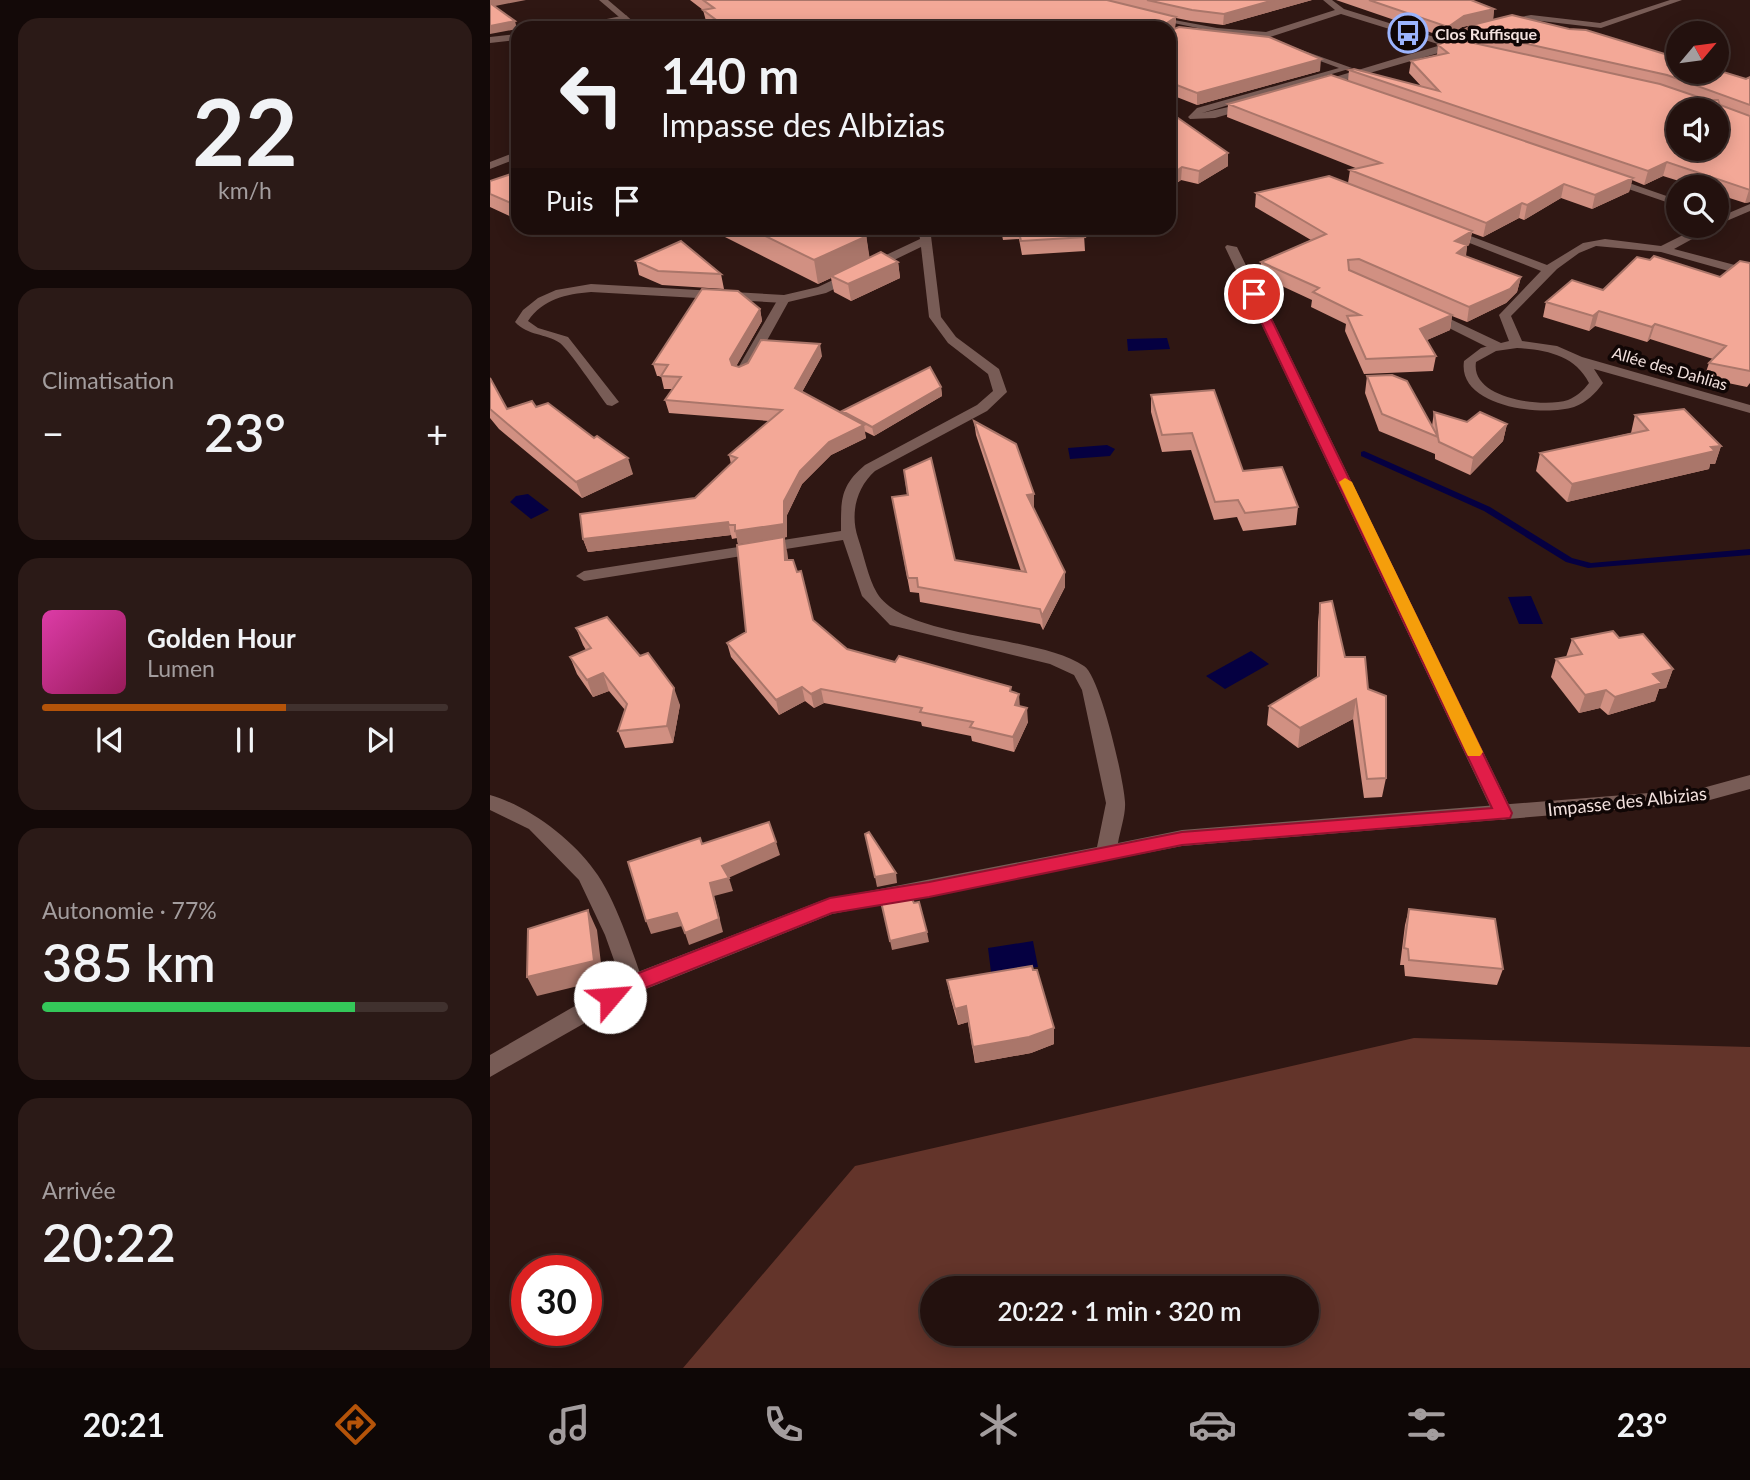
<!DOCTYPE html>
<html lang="fr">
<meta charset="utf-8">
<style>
body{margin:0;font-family:Lato,sans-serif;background:#2b1a17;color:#f1f3f6;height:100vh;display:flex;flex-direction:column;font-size:26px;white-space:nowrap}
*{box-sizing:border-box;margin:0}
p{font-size:23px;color:#a39d9e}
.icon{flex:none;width:38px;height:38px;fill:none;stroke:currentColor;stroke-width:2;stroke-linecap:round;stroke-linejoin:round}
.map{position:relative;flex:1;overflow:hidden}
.side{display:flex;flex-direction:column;gap:18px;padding:18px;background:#130908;width:490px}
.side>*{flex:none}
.banner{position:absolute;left:21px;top:21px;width:665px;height:214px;border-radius:21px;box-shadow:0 4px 18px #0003,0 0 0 2px #40312e;background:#23110e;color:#f1f3f6;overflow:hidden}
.needle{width:46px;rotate:61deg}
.tools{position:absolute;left:1176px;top:21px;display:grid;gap:14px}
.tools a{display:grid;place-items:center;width:63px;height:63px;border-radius:50%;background:#23110e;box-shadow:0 4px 18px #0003,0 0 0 2px #40312e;font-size:35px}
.speed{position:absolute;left:21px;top:1255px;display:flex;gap:14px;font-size:35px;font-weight:700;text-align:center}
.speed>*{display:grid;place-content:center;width:91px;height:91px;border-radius:50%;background:#23110e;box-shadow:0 4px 18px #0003,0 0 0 2px #40312e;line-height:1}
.speed .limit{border:10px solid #d22;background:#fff;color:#111}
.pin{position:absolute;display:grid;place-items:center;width:60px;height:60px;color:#fff;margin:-30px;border:4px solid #fff;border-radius:50%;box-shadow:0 2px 7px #0007}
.me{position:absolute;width:77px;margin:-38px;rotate:63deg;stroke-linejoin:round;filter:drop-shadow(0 0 5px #0008)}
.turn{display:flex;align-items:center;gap:24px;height:147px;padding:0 35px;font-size:32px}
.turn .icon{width:91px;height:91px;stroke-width:2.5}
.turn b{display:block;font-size:49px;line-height:60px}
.then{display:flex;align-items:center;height:66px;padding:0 35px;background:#0003;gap:14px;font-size:26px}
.big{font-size:52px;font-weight:600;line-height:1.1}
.side .card{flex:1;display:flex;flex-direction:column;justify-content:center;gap:10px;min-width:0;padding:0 24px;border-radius:21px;background:#2b1a17}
.side .dial{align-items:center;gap:0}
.dial b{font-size:91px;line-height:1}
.song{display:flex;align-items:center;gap:21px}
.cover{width:84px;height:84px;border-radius:10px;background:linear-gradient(135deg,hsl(320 70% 55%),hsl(330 70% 35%))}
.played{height:7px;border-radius:4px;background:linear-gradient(90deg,#b45309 60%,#40312e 60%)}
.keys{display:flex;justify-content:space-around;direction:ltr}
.heat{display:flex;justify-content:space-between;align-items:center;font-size:38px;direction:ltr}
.charge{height:10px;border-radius:5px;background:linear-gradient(90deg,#34c759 77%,#40312e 0)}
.trip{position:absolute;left:430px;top:1276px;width:399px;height:70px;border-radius:35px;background:#23110e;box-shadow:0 4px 18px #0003,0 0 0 2px #40312e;font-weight:600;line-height:70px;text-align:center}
.tab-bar{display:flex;height:112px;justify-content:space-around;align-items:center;background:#0e0706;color:#a39d9e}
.tab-bar .icon{width:49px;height:49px}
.tab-bar .selected{color:#b45309}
.tab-bar b{font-size:32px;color:#f1f3f6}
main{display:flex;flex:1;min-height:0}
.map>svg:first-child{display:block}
.green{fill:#63342a;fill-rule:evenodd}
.water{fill:#050041}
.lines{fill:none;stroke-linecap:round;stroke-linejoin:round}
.stream{fill:#050041;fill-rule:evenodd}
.lane{fill:#785c56;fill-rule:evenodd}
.street{fill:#785c56;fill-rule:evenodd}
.wall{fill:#d19082}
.shaded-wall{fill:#aa766a}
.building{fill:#f3a897;stroke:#aa766a;stroke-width:2;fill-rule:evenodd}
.route{fill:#e11d48;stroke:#92132f;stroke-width:2}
.slow{fill:#f59e0b}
.labels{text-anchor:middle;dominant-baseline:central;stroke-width:7;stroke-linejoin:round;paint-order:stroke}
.far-poi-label{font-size:16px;font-weight:bold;fill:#f2e1de;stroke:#100605;text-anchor:start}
.far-street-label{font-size:16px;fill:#f2e1de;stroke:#100605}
.street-label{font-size:18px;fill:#f2e1de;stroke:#100605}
</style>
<main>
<section class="side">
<div class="card dial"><b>22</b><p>km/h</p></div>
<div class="card"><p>Climatisation</p>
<div class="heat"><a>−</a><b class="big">23°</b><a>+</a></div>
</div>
<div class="card">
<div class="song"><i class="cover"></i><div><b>Golden Hour</b><p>Lumen</p></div></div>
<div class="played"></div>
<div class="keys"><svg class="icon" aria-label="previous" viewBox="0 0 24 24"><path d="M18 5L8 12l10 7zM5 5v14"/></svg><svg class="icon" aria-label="pause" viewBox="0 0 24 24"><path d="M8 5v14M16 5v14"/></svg><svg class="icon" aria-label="next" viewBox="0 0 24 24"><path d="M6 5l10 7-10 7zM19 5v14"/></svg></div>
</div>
<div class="card"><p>Autonomie · 77%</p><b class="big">385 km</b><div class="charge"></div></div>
<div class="card"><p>Arrivée</p><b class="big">20:22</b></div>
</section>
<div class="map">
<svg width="1260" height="1368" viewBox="0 0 1260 1368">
<rect width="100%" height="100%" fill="#2f1713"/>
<path class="green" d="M924,1038L1260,1047V1368H193L365,1166ZM443,1288H817V1334H443Z"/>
<path class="water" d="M677,338L680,349L638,351L637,339Z
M617,445L625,449L620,456L580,459L578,448Z
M38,494L59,510L41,519L20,502L26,496Z
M1041,596L1053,624H1029L1018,597Z
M761,651L779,664L735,689L716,676Z
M543,941L548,967L501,972L498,948Z"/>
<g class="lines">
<path class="stream" d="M874,451L1000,507L1082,558L1101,563L1260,549V555L1098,568L1076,562L994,511L871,456V452Z"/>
<path class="lane" d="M1180,0H1192L1111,28L1025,18L1041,15L1110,23Z
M136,15L139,19L90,28H73Z
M28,34V40L0,43V37Z
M737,245L747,247L1023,813L1020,818L1013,820L1006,818L1003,813L735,247Z
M294,295L300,299L259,373L252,377L247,376L245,373L288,299Z
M939,309L1011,343L1012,346L1011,349H1001L935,316L933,313Z
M0,795C38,806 81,838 104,870C125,897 142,951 154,984L151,991L143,993L135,991L115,935L89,880L39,829L0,810Z"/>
<path class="street" d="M109,0H118L151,28H142Z
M833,0H842L854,9L957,41L973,30L995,25L999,27L979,34L965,43L967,48L959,47L952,52L828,88L825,87V83L951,45L851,14L777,38L727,32L659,18L663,16L727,28L776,32L845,10Z
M795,44L862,68L712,113L760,102L765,105L763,107L725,118L700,119L698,117L707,108L849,68L795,48Z
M28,151V158L0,169V162Z
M1119,176L1188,200V206L1115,181L1114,179Z
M1260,204V211L1227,225V218Z
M1211,226H1226L1184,249L1260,269V277L1171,252L1106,246L1089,253L1067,269L1021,316L1032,341L1067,346L1092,357L1260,405V413L1104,369L1113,383C1105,394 1097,402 1084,407C1053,417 967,407 974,361L991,348L1019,341L1009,315L1051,271L954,233V229H962L1057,265L1093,243L1115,239L1171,246ZM1027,348C1056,350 1085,355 1099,383C1093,391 1087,396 1078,400C1053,408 980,399 986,362L1006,351Z
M428,228H440L451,317L466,337L509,369L517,392L497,411L385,471C366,488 360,514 368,538C374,555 378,578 387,593C416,640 547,634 594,666C610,676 634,780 635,802C636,814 630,831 628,843L692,830L1209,789L1260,775V789L1209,803L692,846L342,914L151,991L0,1077V1055L135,977L333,900L607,847L616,803L592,690L584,675L560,664L400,625L372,596L353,540L94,581L86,576L94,571L351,531C351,500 350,486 375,465L487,405L503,391L498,374L458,343L439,317L431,247L336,293L294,303L101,292C76,294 53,299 38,321L48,328L78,337L129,402L122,406L117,405C108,393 79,350 70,343C55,333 38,336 25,322L33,310L48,298L66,290L101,284L294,295L328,287L430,239Z"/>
</g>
<path class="wall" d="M200,0H822L733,25L701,21L686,18L685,28L683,30L830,71L707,105L679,94V28H225L216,21L213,10Z
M846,0H981L1004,9L1003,20L1256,79L1260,77V202L1255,203L1227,194V187H1208L1173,176L1154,185L1142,180L1139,192L1102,209L1071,198L1034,220L1029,218L993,237L982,233L979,245L977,246L976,256L1031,277L1027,292L1016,303L977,322L962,316L960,330L937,340L946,356L943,371L874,374L855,331L856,324L821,307L822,300L770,276L771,262L821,240L765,207L766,193L858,183L860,170L868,169L737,117L738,104L858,81L859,70L931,86L919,73L921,61L947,55L948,45L972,40L974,30L982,25L972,27L957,38Z
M679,120L738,166L708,184L691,180L684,185L679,184Z
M28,172V220L0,207V181Z
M234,228H376H375L379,257L408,262L410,278L361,301L344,292L341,278L328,284L235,237Z
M490,228H612V234L594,235L595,251L532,255L529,239L513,240L511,230L491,231Z
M146,261L231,274L234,289L172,285L149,275Z
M1260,263V383L1257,387L1214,378L1219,363L1223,359L1160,339L1157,342L1105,326L1099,331L1053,317L1056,302L1113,290L1230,277Z
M270,309L272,321L246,366L249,367L332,356L312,392L352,414V411L451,387L452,396L384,436L374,431L376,438L341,455L312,484L297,515V537L248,544L247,538L242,539L241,535L98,552L93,539L205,498L241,464L239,455L279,421L179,413L175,400L183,389H174L171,376H167L163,364Z
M877,376L942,426L944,412L977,422L1017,424L1013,441L980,475L945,459V454L889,431L875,393Z
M0,378L17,409L46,407L143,474L92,498L9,429L0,418Z
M661,395L753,471L808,507L806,525L753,531L747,517L724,520L701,450L672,452L661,412Z
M1145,415L1231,446L1225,464H1220L1219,469L1077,502L1046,471L1050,453L1141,433Z
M484,421L544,494V508H543L575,587L553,630L550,624L430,602L429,593L420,592L402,497L417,495L414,470L465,560L531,571L486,435Z
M297,551L298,560L323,620L357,649L521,692L538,722L524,752L482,741L481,736L432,726L431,722L334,703L324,708L315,701L289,715L241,657L237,643L256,632Z
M830,603L855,657L878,689L896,778L892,797L874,798L863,719L808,748L777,725L779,706L827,678L828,622Z
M86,628L190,705L183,743L135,748L128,731L135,710L119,691L103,697L87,674L80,657L96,650L93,645Z
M1129,638L1183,669L1176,688L1169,689L1165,701L1118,715L1110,708L1089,713L1061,677L1066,659L1076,657L1082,639Z
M919,909L1013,969L1007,985L915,976L914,965H910L915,925Z
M457,980L564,1028V1044L541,1053L485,1063L478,1022L468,1025L460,996Z"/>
<path class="shaded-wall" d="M0,0H36L0,7Z
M784,0H822L733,25L734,14Z
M1004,9L1003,20L972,27L957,38L958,27L974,16Z
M686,17L685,28L679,32V28H677V23Z
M25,21L27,29L0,34V26Z
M831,59L830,71L707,105V93Z
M738,153V166L708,184L709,171Z
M1177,162L1173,176L1154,185L1158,171Z
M692,167L691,180L684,185L685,172Z
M1143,178L1139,192L1102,209L1105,195Z
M1074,184L1071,198L1034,220L1037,205Z
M1259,190H1260V202L1255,203Z
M1032,203L1029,218L993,237L996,223Z
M353,228H376H375L380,260L341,276V278L328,284L324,260Z
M982,231L979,245L977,246L975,260L967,253L965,241Z
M408,262L410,278L361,301L358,284Z
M1031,277L1027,292L1016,303L977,322L979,307Z
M270,309L272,321L243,372L240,359Z
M1109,311L1105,326L1099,331L1103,316Z
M962,315L960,330L928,344L930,329Z
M1165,324L1160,339L1157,342L1162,327Z
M330,344L332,356L307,401L305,388Z
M451,387L452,396L384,436L382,427Z
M1017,424L1013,441L980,475L983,458Z
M374,425L376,438L341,455L312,484L297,515V537L248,544L245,531L294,501L310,471L339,442Z
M1231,446L1225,464H1220L1219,469L1077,502L1082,484L1221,447Z
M138,458L143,474L92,498L86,482Z
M544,494V508L538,509L537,495Z
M238,522L241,535L98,552L93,539Z
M294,537L297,551L298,574L295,560Z
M575,572V587L553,630L552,616Z
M1183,669L1176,688L1169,689L1165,701L1118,715L1125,697L1163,674Z
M113,673L119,691L103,697L97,680Z
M312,687L315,701L289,715L286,700Z
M184,688L190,705L183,743L177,726Z
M331,689L334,703L324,708L321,694Z
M1116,690L1110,708L1089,713L1095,695Z
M529,694L530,708L525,705Z
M866,699L863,719L808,748L810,728Z
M537,708L538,722L524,752L523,737Z
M286,842L290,855L236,879L232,866Z
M406,873L407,883L387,887L385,877Z
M239,878L243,891L224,896L233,932L199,945L195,933L220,883Z
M98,910L107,930L113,980L47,996L37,977Z
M187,913L192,926L161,934L156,921Z
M437,932L439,942L402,950L400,941Z
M476,1006L478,1022L468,1025L465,1009Z
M564,1028V1044L541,1053L485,1063L483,1047Z"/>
<path class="building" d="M213,0H617L686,17L677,23L678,28H237L213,10L224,8Z
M657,0H784L734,14L702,10Z
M879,0H981L1004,9L974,16L958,27Z
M0,3L25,21L0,26Z
M1022,15L1079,29L1096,30L1188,58V72H1227V70L1256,79L1260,77V105L1177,75L974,30L982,25Z
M689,27L779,37L831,59L707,93L679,82V31Z
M961,38L1170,84L1217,100H1228L1230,105L1260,116V190L1177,162L1158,171L859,70L864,69L949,91L921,61L958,53L948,45ZM1188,110H1227V149H1188Z
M841,75L1143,178L1105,195L1074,184L1037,205L1032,203L996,223L860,170L891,163L738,104Z
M688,118L738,153L709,171L692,167L685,172L679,171V120Z
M27,172H28V206L0,194V181Z
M839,176L982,231L965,241L977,245L967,253L1031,277L1020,289L979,307L869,259L858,260L859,270L962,315L930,329L946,356L876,359L857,316L870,315L823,292L829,288L771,262L836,234L766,193Z
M259,228H363L377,236L324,260Z
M528,228H592L595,237L531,241Z
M191,241L231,274L168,271L146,261Z
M391,252L408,262L358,284L341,276Z
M1164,256L1230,277L1250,261L1260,263V371L1219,363L1236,346L1165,324L1162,327L1109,311L1103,316L1056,302L1082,280L1113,290L1147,257L1160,260Z
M212,289L248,291L270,309L240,359L242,365L249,367L258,363L271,340L330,344L305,388L374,425L339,442L310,471L294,501V524L245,531V525H239L238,522L93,539L90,514L205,498L247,458L239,455L292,410L175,400L191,377L171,376L178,365L163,364Z
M440,367L451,387L382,427L352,411Z
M902,375L917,381L948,437L944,412L977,422L990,412L1017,424L983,458L949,442L948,437L892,414L877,376Z
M0,378L17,409L42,401L46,407L58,403L104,438L107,436L138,458L86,482L0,409Z
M724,390L753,471L792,467L808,507L755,513L748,500L725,502L702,433L672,435L661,395Z
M1194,409L1231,446L1221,447L1225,451L1082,484L1050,453L1158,430L1145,415Z
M484,421L526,444L544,494L537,495L575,572L552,616L550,609L428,587L427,578H418L402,497L418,495L414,470L441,458L465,560L536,572Z
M294,537L295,560H303L307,572L311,571L323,620L357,649L405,662L409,656L521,687L520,691L529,694L525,705L537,708L523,737L480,727L483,722L430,712L432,708L331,689L321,694L312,687L286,700L237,643L256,632L247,545Z
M842,601L855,657H875L878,689L896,696V778L877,779L866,699L810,728L779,706L829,676L830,603Z
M117,617L150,656L158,653L184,688L177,726L128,731L137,704L113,673L97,680L80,657L101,648L86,628Z
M1123,631L1129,638L1153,634L1183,669L1163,674L1172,683L1125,697L1116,690L1095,695L1066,659L1092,654L1082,639Z
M279,822L286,842L232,866L239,878L220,883L229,919L195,933L187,913L156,921L138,862L210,838L212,844Z
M379,832L406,873L385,877L375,834Z
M418,892L424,903L429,902L437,932L400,941L390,897Z
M919,909L1005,919L1013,969L919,960L918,949L914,948Z
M98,910L104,961L37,977L38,929Z
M542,966L543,970H547L564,1028L539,1037L483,1047L476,1006L465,1009L457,980Z"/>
<path class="route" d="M764,291L769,294L1022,813L1020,818L692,845L439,897L342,913L150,990C139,997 126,1008 113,1003L110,997L113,991L136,978L340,898L439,882L692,832L1002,808L758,294Z"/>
<path class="slow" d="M855,478L862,482L993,752L990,756H978L976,752L849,482Z"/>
<defs>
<g id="bus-ring" transform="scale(2.0125)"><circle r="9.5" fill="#100605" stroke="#9cb4fd" stroke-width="1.5"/><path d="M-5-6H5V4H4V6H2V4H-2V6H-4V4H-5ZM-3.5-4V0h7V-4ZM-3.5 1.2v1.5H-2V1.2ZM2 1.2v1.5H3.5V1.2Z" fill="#9cb4fd"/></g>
</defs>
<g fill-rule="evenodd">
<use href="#bus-ring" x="918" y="33"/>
</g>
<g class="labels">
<g class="far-poi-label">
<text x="945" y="33">Clos Ruffisque</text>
</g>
<g class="far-street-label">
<text transform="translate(1180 368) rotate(16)">Allée des Dahlias</text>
</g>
<g class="street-label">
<text transform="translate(1137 801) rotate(-6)">Impasse des Albizias</text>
</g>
</g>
</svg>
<div class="tools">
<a><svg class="needle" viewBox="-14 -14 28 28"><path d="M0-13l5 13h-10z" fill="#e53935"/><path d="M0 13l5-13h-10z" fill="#a39d9e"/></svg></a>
<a><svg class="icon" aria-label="sound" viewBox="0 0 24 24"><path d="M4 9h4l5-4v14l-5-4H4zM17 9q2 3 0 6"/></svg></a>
<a><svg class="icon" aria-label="search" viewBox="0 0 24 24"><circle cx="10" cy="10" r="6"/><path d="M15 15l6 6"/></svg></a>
</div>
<div class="speed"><div class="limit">30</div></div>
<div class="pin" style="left:764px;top:294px;background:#d93025"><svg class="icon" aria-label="arrive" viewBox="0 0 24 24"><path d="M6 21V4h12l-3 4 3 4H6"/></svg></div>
<svg class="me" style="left:120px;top:997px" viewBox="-20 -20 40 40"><circle r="19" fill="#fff"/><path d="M0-13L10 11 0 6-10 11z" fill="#e11d48"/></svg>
<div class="trip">20:22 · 1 min · 320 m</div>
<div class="banner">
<div class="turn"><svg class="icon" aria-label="left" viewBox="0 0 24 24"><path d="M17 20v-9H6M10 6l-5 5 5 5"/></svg><div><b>140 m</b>Impasse des Albizias</div></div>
<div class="then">Puis<svg class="icon" aria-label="arrive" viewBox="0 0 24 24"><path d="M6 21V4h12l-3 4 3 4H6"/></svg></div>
</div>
</div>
</main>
<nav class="tab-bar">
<b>20:21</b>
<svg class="icon selected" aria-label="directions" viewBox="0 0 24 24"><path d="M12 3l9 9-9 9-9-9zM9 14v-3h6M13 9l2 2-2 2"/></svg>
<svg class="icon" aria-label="music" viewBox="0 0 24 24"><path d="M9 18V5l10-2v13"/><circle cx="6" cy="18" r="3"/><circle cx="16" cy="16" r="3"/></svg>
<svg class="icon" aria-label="phone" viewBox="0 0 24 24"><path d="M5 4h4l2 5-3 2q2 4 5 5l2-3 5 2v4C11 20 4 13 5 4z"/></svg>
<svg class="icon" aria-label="climate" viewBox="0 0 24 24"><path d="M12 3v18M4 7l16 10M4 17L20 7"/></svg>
<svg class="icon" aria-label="car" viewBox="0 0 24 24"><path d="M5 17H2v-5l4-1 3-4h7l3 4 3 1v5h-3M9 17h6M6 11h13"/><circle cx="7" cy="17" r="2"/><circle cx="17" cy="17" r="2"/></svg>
<svg class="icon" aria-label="filters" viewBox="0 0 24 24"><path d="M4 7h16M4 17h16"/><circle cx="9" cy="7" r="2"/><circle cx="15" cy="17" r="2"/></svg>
<b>23°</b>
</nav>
